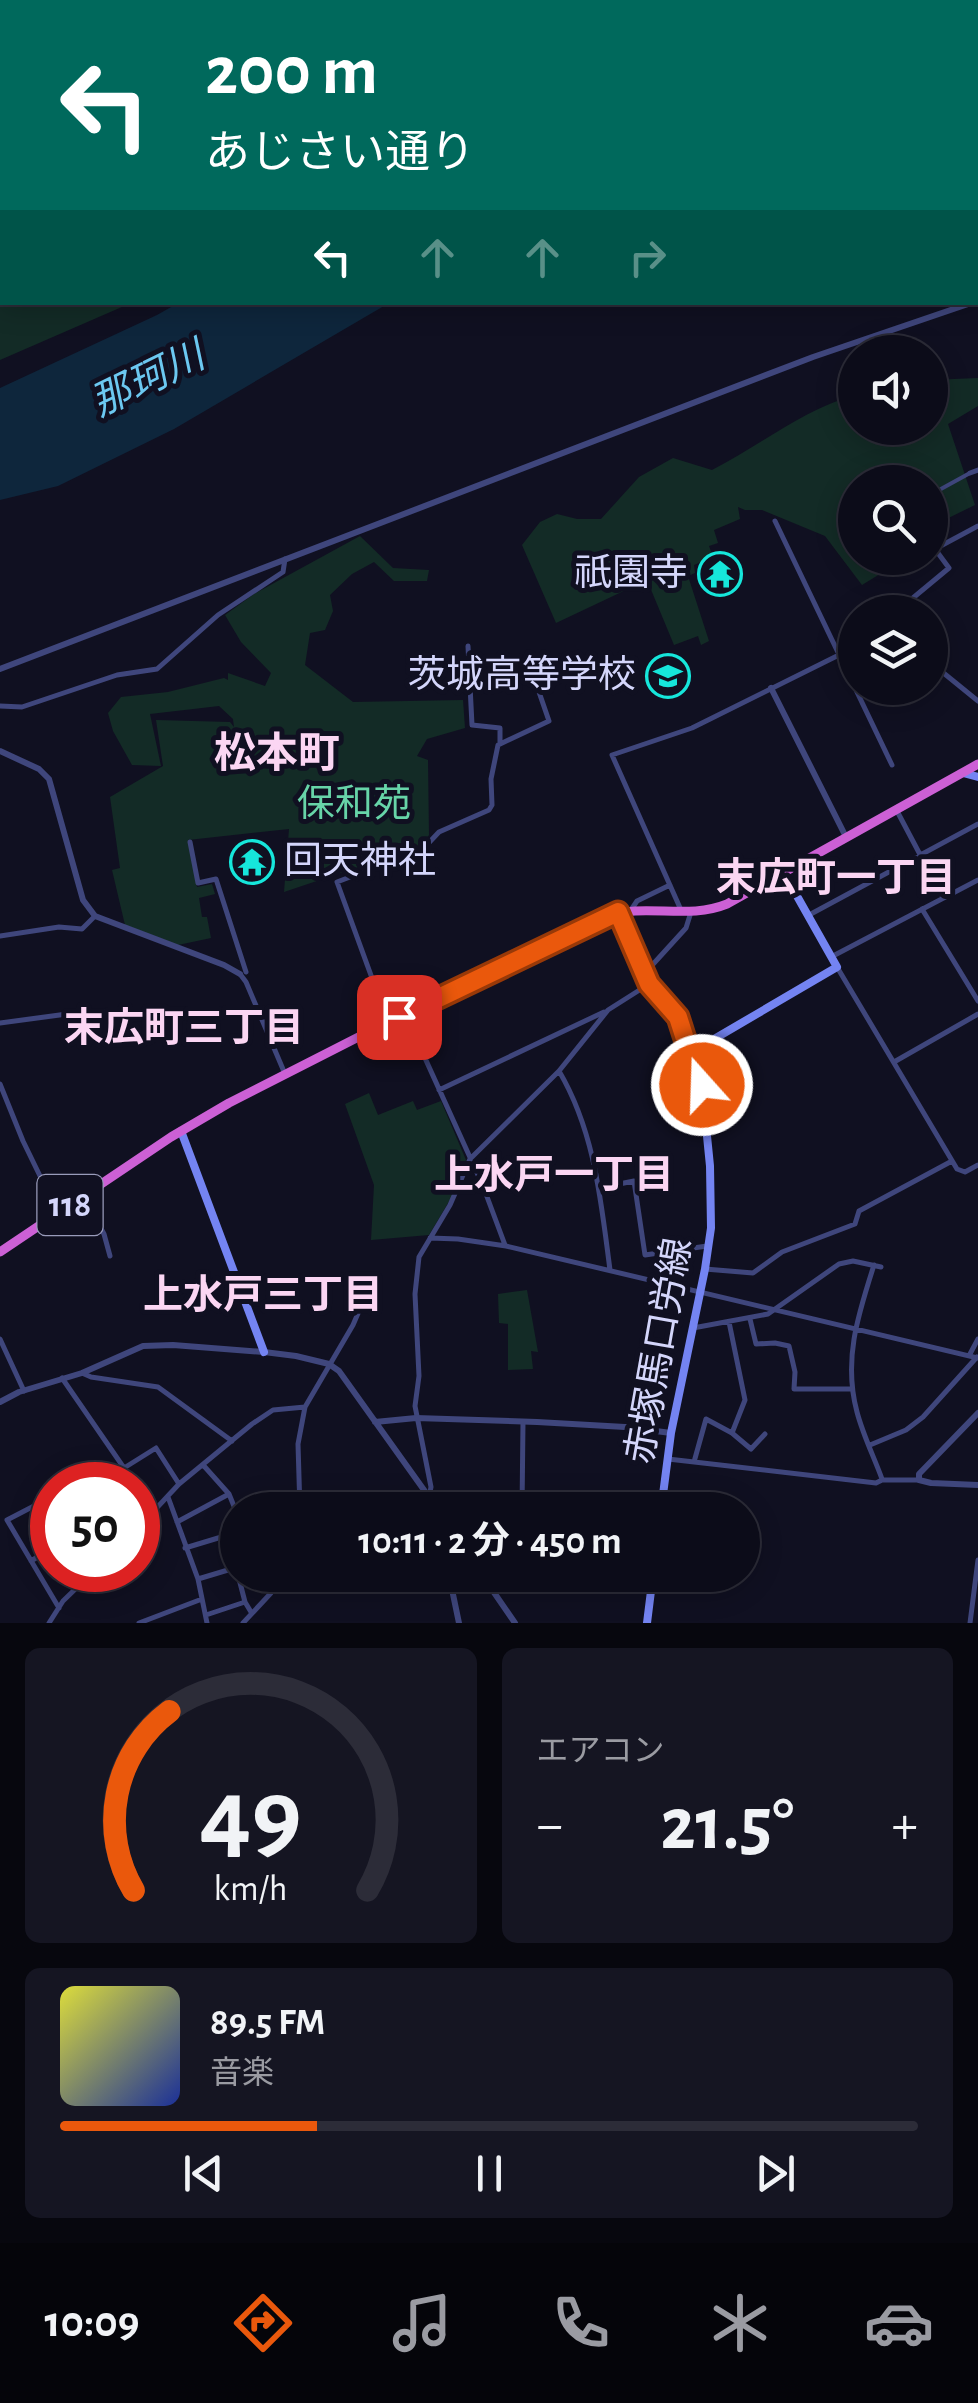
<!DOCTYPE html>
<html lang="ja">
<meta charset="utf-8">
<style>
body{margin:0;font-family:"Alegreya Sans","Noto Sans JP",sans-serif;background:#151522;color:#f1f3f6;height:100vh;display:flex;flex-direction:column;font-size:38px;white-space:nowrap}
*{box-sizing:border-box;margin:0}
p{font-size:32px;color:#9a9ba2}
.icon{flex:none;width:55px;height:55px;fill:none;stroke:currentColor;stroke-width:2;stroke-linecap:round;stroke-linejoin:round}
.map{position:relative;height:1623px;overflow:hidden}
.drawer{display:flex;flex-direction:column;gap:25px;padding:25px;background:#07070e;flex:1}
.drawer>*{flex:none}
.top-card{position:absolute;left:0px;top:0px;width:980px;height:305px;box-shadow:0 5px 25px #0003,0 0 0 2px #2c2c38;background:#00695c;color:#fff;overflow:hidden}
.fabs{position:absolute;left:838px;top:335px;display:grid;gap:20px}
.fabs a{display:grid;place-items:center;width:110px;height:110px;border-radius:50%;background:#0c0c19;box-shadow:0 5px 25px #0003,0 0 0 2px #2c2c38;font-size:50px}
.speed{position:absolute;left:30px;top:1462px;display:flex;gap:20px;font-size:50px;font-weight:700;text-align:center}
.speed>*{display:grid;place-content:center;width:130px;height:130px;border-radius:50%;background:#0c0c19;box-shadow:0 5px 25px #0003,0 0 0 2px #2c2c38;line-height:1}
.speed .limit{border:15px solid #d22;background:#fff;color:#111}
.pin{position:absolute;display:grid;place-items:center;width:85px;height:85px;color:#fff;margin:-42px;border-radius:20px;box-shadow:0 5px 15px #0006}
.me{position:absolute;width:110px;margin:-55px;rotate:340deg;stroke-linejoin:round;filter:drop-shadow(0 0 8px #0008)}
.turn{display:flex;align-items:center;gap:35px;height:210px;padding:0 40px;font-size:45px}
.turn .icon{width:130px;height:130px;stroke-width:2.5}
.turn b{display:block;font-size:70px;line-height:85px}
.lanes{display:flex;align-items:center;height:95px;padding:0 40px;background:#0003;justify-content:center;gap:50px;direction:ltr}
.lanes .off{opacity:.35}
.big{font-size:75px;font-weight:700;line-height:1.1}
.drawer .widget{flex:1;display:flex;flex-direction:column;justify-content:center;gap:15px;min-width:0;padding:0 35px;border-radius:15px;background:#151522}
.drawer .dial{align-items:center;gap:0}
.dial svg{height:260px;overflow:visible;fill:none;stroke:#2c2c38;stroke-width:7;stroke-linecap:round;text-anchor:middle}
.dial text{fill:#f1f3f6;stroke:none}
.song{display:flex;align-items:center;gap:30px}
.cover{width:120px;height:120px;border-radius:15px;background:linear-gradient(135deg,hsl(60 70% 55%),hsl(230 70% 35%))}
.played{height:10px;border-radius:5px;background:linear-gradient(90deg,#ea580c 30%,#2c2c38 30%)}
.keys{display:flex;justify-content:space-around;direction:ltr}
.heat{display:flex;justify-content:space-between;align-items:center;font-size:55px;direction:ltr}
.drawer .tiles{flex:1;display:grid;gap:25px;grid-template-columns:1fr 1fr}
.widget:last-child{grid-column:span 2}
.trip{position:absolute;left:220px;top:1492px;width:540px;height:100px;border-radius:50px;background:#0c0c19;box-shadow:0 5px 25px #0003,0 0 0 2px #2c2c38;font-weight:700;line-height:100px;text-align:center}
.tabs{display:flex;height:160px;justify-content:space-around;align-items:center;background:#05050a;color:#9a9ba2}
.tabs .icon{width:70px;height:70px}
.tabs .on{color:#ea580c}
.tabs b{font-size:45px;color:#f1f3f6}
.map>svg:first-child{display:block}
.green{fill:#132b26}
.water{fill:#0e263c}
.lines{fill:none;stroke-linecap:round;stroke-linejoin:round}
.pedestrian{stroke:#3f467c;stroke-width:4}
.minor{stroke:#3f467c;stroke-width:5}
.tertiary{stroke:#3f467c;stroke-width:6}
.secondary{stroke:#7484f2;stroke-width:8}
.trunk{stroke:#cc60d5;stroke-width:9}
.route-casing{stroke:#983908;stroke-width:25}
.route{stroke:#ea580c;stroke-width:18}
.labels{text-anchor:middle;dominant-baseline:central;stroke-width:10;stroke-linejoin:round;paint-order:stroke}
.shield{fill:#101021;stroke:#999bba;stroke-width:2.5}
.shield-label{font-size:35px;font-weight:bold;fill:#d4d6fb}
.poi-label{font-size:38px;fill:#d4d6fb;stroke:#101021;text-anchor:end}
.park-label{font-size:38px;fill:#67d4a8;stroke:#101021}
.street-label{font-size:38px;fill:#d4d6fb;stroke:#101021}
.water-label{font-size:40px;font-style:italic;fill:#6cc8f1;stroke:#101021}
.neighbourhood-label{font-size:40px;font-weight:bold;fill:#fbd6f3;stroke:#101021}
.quarter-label{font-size:42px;font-weight:bold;fill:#fbd6f3;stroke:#101021}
</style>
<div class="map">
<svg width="978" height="1623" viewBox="0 0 978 1623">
<rect width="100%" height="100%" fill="#101021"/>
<path class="green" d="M2,277V302L131,303L0,360V278Z
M978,378V406L948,424L975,505L930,527V482H855V558H906L862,585L825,536L762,510H745L738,507L740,519L714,530L718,543L709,546L713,557L694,565L695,573L688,576L709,641L701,645L698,636L674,645L647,580L556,623L522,545L540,522L557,514L577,519H601L639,477L673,458L712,470C761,445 802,410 855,395V428H930V380Z
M360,536L393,568L429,570L427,581H394L374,562L352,574L330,595L333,611L325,630L310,633L305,665L353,702L463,700L465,728L427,739L417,756L428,760L429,835L421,846L284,892L289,829L188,840L197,887L212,884L215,894L199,898L202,917H207L211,938L178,945L125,925L112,870L120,868L110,797L163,766L156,720L230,722L234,727L233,719L219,706L150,714L161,766L132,765L113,731L108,713L121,697L168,692L224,678L228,680V673L265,686L271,673L241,642L225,615L254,594Z
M369,1093L378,1115L413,1101L417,1110L441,1101L466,1160L454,1193L429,1235L371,1240L374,1185L345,1104Z
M527,1290L538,1352L531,1351L533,1369L508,1370V1324L499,1323L498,1294Z"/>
<path class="water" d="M180,302L389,303L174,429L58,486L0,500V388L157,315Z"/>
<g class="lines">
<path class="pedestrian" d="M930,495L970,473"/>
<path class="minor" d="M94,0L96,2
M352,2L355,0
M905,2L907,0
M0,237L2,236
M0,249L2,248
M970,473L978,470
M775,521L892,765
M896,612L949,568L935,549L978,526
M468,646L472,725L500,728V742
M930,662L978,701
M0,706L22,707L117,675L157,669L218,615L283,572L285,559
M897,811L943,898
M190,842L198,883L216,879L246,972
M922,909L978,1001
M631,910L637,901L670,885
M681,910L612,755L692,728L855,647
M618,912L649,984L678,1017L686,1041L694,1056L700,1060
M809,915L978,824
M0,936L59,927L82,929L95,916
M831,957L978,880
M837,967L957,1169L965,1172L978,1165
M645,973L686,928L691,912
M240,974L246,982L285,1074
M405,1014L483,1186L505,1245
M388,1022L337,882L423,849L439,832L489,810L492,805L491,779L498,745L549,721L529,663
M0,1023L67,1014L133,1010
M894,1062L978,1014
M559,1071C595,1132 601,1202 610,1270
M0,1084L23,1141L58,1213
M439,1090L604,1012
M599,1188L634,1181L645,1255L707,1246
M83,1196L104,1234L110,1256
M430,1238L458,1239L506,1246L978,1358
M874,1265C858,1315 843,1360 857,1412C863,1435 874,1457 882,1479
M705,1269L753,1273L782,1252L855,1224L859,1211L952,1161
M750,1319L756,1344L775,1343L789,1346L795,1372L794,1389H852
M729,1322L745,1400L732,1433
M693,1328L768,1314L839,1264L853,1261L881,1267
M0,1339L24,1391
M970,1354L978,1339
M82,1373L91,1377L158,1387L232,1441
M62,1378L124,1468L156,1448L179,1484
M870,1445L906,1430L923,1417L977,1357
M668,1459L876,1483L882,1480H919
M694,1462L706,1419L732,1433L751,1449L765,1434
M204,1466L229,1494L238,1516
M124,1468L135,1485
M138,1488L152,1512
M168,1497L198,1579L207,1623
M429,1497L431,1487L415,1406L419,1376L415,1294L419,1257L450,1205L470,1159L559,1071L608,1010L649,984
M300,1510L298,1444L305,1407L353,1325L371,1283
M522,1510L523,1422
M177,1522L229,1494
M138,1528L179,1484L252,1424L273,1410L305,1407
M52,1534L34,1506L7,1520L59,1608
M185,1548L238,1532
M31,1561L52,1548
M238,1575L245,1602L251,1612
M198,1579L238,1567
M492,1590L511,1575
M206,1615L245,1602
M49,1623L63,1601L95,1570
M139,1623L202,1599
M243,1623L271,1593L280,1575
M970,1623L978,1560"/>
<path class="tertiary" d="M948,0V2
M978,148V150
M0,669L813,357L974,302
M771,688L846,837
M0,751L39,769L49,779L83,900L95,916L224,965L240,974
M0,1402L19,1392L82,1373L143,1346L173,1345L264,1352L296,1356L329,1364L339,1371L429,1497L435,1510
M978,1413L919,1474V1480L931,1483L978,1485
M375,1422L416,1418L537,1422L625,1427L671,1433
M449,1575L459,1623
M482,1575L515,1623"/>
<path class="secondary" d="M963,773L978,777
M181,1131L264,1352
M661,1510L671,1433L705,1269L711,1228L710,1166L700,1066L701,1054L709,1042L837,967L784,873
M647,1623L653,1575"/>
<path class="trunk" d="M0,1252L171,1137L229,1103L388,1022L606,916C646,903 688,920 727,904L978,764"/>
</g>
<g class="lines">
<g class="route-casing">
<path id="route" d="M399,1017L618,912L649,984L678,1017L686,1042L694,1056L700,1060L702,1085"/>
</g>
<use href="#route" class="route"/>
</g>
<defs>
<g id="temple-ring" transform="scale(2.25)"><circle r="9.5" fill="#101021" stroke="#16e6db" stroke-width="1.5"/><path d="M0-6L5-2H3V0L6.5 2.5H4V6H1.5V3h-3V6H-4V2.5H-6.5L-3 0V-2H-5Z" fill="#16e6db"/></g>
<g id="school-ring" transform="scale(2.25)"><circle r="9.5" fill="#101021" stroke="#16e6db" stroke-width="1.5"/><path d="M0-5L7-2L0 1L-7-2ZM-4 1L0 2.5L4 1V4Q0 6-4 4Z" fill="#16e6db"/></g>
</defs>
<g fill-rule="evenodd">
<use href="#temple-ring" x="720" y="574"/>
<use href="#school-ring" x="668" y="676"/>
<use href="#temple-ring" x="252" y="862"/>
</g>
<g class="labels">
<rect class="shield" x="37.5" y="1175" width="65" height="60" rx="8"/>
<g class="shield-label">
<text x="70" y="1205">118</text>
</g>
<g class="poi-label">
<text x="688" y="574">祇園寺</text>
<text x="636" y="676">茨城高等学校</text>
<text x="284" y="862" text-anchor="start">回天神社</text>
</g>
<g class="park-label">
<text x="354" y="805">保和苑</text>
</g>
<g class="street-label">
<text transform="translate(660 1351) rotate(-80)">赤塚馬口労線</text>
</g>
<g class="water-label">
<text transform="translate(148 380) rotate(-26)">那珂川</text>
</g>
<g class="neighbourhood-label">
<text x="836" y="879">末広町一丁目</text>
<text x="184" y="1029">末広町三丁目</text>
<text x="554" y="1176">上水戸一丁目</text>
<text x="263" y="1296">上水戸三丁目</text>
</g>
<g class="quarter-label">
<text x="277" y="754">松本町</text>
</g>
</g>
</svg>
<div class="fabs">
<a><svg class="icon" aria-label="sound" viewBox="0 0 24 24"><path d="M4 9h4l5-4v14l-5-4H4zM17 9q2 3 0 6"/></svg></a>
<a><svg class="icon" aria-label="search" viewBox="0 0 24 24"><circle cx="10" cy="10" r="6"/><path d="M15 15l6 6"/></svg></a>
<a><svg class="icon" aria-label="layers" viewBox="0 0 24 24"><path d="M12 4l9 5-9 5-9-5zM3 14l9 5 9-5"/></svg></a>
</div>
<div class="speed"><div class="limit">50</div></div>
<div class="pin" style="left:399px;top:1017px;background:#d93025"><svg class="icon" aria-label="arrive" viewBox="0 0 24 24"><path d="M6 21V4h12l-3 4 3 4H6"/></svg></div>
<svg class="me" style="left:702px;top:1085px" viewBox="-20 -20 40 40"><circle r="17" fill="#ea580c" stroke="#fff" stroke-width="3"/><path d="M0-11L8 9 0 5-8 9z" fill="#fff"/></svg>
<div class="trip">10:11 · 2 分 · 450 m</div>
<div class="top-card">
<div class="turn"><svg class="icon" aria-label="left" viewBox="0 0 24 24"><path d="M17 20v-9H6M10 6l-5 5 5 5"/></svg><div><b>200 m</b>あじさい通り</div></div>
<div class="lanes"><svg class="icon" aria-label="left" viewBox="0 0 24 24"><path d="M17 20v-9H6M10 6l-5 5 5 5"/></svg><svg class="icon off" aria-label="ahead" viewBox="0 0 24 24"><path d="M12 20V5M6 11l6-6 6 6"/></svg><svg class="icon off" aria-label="ahead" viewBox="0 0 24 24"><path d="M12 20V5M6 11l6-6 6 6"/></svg><svg class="icon off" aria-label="right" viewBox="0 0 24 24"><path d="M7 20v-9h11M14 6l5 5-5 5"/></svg></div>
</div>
</div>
<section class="drawer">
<div class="tiles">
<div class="widget dial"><svg viewBox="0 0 100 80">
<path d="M14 69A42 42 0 1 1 86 69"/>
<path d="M14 69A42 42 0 0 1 25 14" stroke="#ea580c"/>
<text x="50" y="56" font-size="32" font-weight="700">49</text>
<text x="50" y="72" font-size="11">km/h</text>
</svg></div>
<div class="widget"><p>エアコン</p>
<div class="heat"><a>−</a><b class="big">21.5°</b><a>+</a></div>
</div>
<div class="widget">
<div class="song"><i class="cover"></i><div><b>89.5 FM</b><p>音楽</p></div></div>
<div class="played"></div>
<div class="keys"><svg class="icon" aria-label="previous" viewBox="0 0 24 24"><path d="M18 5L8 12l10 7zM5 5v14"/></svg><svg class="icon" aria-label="pause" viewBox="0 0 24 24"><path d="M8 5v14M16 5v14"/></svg><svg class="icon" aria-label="next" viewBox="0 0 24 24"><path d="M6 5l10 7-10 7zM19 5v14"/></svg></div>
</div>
</div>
</section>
<nav class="tabs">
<b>10:09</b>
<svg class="icon on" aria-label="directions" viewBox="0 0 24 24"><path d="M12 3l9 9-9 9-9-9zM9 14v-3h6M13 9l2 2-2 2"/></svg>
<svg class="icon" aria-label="music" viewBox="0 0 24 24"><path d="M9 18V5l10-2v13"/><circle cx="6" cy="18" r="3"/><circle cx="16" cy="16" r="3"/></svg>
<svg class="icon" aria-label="phone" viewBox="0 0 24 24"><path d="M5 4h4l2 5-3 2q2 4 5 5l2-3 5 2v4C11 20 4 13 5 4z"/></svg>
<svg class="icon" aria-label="climate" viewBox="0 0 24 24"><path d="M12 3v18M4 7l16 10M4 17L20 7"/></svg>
<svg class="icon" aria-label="car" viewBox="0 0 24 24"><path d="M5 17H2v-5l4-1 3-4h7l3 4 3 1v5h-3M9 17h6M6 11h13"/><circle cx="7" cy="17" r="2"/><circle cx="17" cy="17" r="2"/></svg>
</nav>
